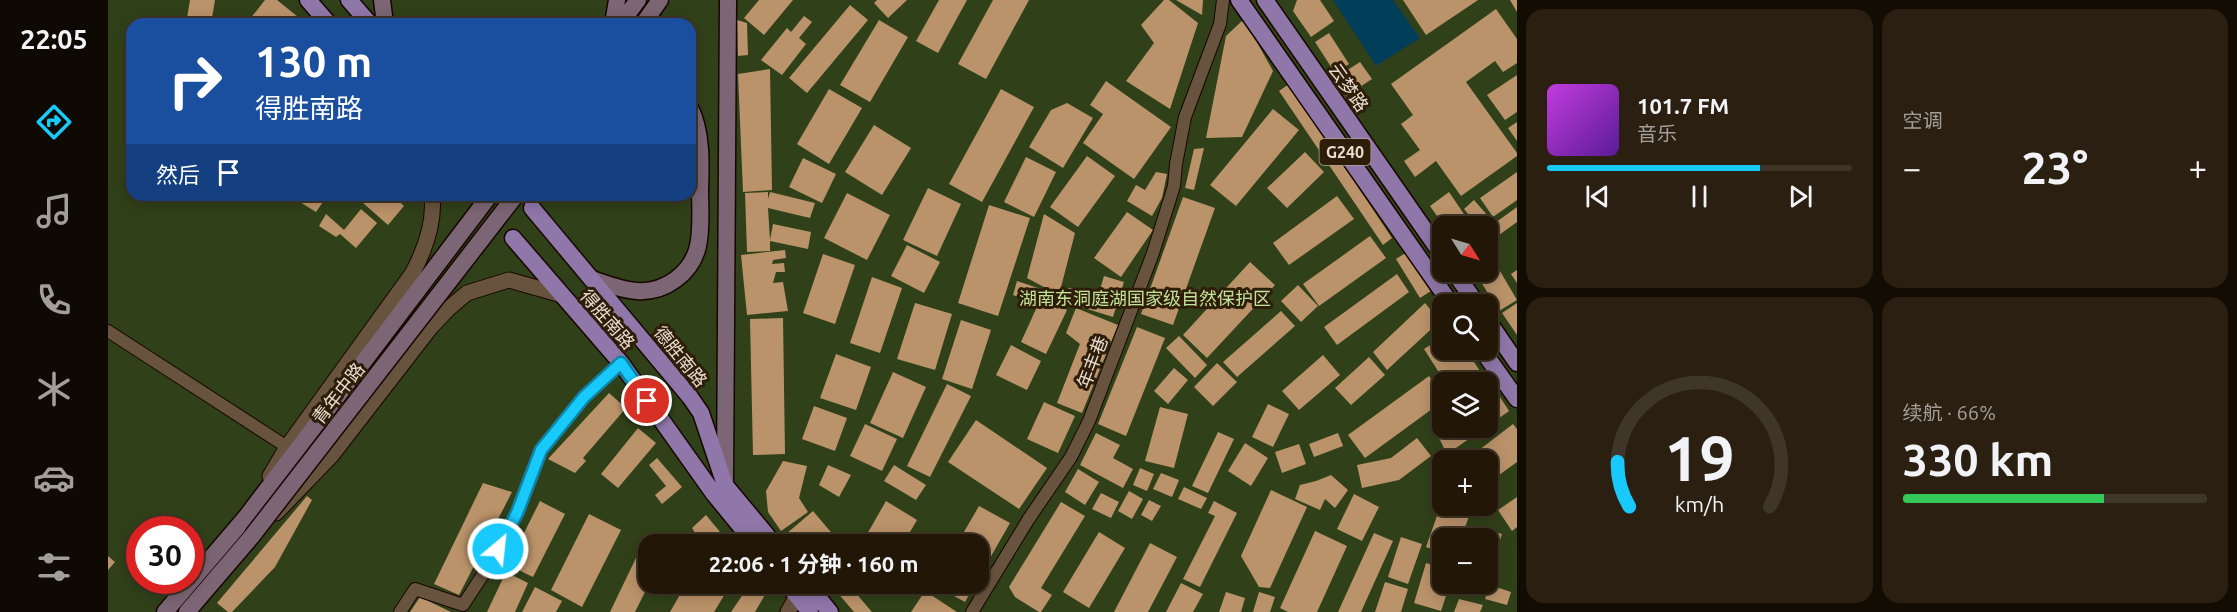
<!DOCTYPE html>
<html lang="zh">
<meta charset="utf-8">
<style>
body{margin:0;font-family:Ubuntu,"Noto Sans SC",sans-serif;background:#2a1f10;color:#f1f3f6;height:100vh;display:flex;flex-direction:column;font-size:22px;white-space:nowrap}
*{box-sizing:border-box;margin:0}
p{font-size:20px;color:#a29f9b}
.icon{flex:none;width:33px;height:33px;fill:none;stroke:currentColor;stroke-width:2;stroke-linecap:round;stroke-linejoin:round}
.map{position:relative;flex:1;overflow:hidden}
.drawer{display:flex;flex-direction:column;gap:9px;padding:9px;background:#130c03;width:720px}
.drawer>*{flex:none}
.top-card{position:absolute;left:18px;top:18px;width:570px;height:183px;border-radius:18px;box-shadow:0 3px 15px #0003,0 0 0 2px #3f3528;background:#1a4fa0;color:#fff;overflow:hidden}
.needle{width:39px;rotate:127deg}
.buttons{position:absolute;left:1324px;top:216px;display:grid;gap:12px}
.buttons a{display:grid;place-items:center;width:66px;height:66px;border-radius:12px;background:#221606;box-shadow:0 3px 15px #0003,0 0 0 2px #3f3528;font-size:30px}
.speed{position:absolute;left:18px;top:516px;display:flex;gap:12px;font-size:30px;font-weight:700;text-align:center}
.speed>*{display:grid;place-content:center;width:78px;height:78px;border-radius:50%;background:#221606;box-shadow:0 3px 15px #0003,0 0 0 2px #3f3528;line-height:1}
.speed .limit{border:9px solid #d22;background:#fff;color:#111}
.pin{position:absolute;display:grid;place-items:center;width:51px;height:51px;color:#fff;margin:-26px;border:3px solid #fff;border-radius:50%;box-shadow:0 2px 6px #0007}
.me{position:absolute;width:66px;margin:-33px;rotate:28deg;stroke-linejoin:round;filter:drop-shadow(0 0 4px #0008)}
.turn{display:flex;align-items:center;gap:21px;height:126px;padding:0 30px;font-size:27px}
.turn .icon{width:78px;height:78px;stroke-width:2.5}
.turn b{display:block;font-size:42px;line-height:51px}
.then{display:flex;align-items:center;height:57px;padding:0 30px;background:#0003;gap:12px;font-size:22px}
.big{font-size:45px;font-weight:700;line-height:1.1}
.drawer .tile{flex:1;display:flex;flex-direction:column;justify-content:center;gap:9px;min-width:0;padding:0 21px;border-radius:18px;background:#2a1f10}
.drawer .dial{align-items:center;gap:0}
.dial svg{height:156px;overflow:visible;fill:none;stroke:#3f3528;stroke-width:7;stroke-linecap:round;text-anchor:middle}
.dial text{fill:#f1f3f6;stroke:none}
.song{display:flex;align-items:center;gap:18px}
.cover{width:72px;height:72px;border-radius:9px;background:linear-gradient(135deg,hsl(290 70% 55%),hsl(270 70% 35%))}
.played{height:6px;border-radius:3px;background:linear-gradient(90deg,#18cafc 70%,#3f3528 70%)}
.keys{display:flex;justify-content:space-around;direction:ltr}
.heat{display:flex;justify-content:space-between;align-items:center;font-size:33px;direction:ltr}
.charge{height:9px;border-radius:4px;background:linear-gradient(90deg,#34c759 66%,#3f3528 0)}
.drawer .tiles{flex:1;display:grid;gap:9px;grid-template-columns:repeat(2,1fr)}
.trip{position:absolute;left:530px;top:534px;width:351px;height:60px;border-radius:18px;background:#221606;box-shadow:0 3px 15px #0003,0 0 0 2px #3f3528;font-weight:700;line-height:60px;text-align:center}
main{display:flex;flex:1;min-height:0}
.tab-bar{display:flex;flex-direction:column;width:108px;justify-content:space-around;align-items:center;background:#0e0902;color:#a29f9b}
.tab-bar .icon{width:42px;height:42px}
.tab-bar .active{color:#18cafc}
.tab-bar b{font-size:27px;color:#f1f3f6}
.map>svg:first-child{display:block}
.green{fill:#304119;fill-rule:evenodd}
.water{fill:#003e5a}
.building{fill:#bb936a}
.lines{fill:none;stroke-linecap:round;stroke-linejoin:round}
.primary-tunnel{stroke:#4a3a26;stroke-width:16;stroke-dasharray:16 8;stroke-linecap:butt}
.minor-casing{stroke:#160600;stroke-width:14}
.tertiary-casing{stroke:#160600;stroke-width:17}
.secondary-casing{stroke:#160600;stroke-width:19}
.primary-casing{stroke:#160600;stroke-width:19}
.minor{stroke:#68533e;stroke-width:12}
.tertiary{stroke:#68533e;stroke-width:15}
.secondary{stroke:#7c6574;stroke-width:16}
.primary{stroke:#9077aa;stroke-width:16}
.secondary-bridge-casing{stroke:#160600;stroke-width:19;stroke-linecap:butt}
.secondary-bridge{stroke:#7c6574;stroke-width:16}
.route-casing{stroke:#1083a4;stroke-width:15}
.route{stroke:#18cafc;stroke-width:10}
.labels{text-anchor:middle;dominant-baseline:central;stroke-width:6;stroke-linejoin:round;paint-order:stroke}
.shield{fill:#2e1d08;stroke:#b1a395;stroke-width:1.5}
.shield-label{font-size:16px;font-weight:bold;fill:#e9ddd1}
.street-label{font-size:18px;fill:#e9ddd1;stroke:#2e1d08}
.park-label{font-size:18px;fill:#c1e399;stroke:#2e1d08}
</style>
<main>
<nav class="tab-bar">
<b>22:05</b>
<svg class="icon active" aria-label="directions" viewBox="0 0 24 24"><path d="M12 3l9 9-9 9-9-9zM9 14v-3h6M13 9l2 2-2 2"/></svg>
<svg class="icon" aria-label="music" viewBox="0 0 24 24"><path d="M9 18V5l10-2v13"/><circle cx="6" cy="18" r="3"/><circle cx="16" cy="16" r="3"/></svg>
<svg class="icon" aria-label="phone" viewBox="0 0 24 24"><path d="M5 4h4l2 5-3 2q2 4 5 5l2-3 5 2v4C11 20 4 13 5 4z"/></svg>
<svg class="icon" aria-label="climate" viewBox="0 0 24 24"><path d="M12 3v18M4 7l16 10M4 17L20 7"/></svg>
<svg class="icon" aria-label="car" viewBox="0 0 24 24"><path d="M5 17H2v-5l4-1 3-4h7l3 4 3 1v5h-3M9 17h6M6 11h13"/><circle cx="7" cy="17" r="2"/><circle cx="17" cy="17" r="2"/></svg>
<svg class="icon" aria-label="filters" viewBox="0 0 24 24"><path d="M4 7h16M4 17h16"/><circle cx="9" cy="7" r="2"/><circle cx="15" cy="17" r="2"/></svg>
</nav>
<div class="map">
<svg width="1409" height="612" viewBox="0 0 1409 612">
<rect width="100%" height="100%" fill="#2e1d08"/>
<path class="green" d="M0,0H1409V612H0ZM24,24H582V195H24ZM1335,226H1380V272H1335ZM1335,304H1380V350H1335ZM1335,382H1380V428H1335ZM1335,460H1380V506H1335ZM32,530H82V580H32ZM1335,538H1380V584H1335ZM540,544H870V584H540Z"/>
<path class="water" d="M1225,0H1285L1312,38L1268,66Z"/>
<path class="building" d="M82,0H107L103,24H78Z
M157,0H169L190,17L185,24H138Z
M651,0H685L656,35L636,18Z
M769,0H799L780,18L766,3Z
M831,0H859L830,53L808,41Z
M885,0H921L878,79L850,64Z
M1056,0H1061L1090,23L1062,109L1018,81L1046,43L1033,25Z
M1068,0H1095L1094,15Z
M1189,0H1212L1226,21L1203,37L1185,11Z
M1295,0H1370L1318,35Z
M1402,0H1409V12Z
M742,5L760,20L699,93L681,78Z
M1388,9L1409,39V63L1395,72L1387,61L1358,82L1409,153V156L1353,196L1328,161L1307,177L1296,161L1312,150L1293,124L1305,115L1283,84Z
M696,16L704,22L691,38L698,44L674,75L653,60L679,28L683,32Z
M1136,19L1165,71L1134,137L1098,138L1118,36Z
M629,20L639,23L640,55L630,56Z
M771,20L800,37L762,102L732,85Z
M1221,33L1241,64L1227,73L1207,42Z
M1252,62L1264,79L1238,96L1227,78Z
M662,69L664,190L635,192L630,74Z
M1409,75V112L1397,120L1379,95Z
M998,81L1063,127L1026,179L975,143L995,114L982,105Z
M1181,84L1284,238L1275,245L1171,91Z
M721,89L754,108L721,164L689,144Z
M893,89L926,107L874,202L841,184Z
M959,103L985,118L955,168L921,147L943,110Z
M1165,109L1191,130L1128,206L1102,185Z
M1409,122V141L1400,128Z
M766,125L803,148L774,195L737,172Z
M1096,148L1086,190L1077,188L1086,149Z
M1197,152L1216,172L1179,208L1159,188Z
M979,156L1007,176L970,227L942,207Z
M918,157L948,172L926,217L896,202Z
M695,158L728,174L714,203L681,187Z
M1048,172L1059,174L1054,198L1044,216L1019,201L1028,185L1037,190Z
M1409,172V200L1385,217L1372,198Z
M820,188L853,204L829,256L795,240Z
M660,192V199L662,192L707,203L702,218L660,208L662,240L665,224L703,232L700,249L662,241V251L639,252L637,193Z
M1341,192L1364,226H1336L1322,206Z
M739,193L782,215L759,260L716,238Z
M189,195H220L208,212L187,199Z
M246,195H284L296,206L280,225Z
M1229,196L1246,219L1181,265L1165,243Z
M1075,197L1107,208L1065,325L1033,314Z
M1366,200L1380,216L1369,225L1356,209Z
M881,205L922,218L890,316L850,303Z
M1409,207V222L1384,240L1380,234V228Z
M253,209L269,223L248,248L232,234L228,237L211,226L218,214L236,230Z
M1019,212L1045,230L1013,277L986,258Z
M936,214L967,233L951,295L919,278Z
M1262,236L1278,258L1211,306L1195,284Z
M799,245L832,262L816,293L783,276Z
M1380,246L1390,261L1380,268Z
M677,250L678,258L665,260L664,264L676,263L677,272H668L665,283L675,282L680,311L639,315L633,255Z
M1299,252L1323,291L1312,298L1288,259Z
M715,254L747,265L727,324L695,313Z
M1142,262L1167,285L1099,358L1075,335Z
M1409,270V283L1403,274Z
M1392,271L1409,300L1391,311L1373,282Z
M1289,274L1301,292L1229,345L1216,327Z
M996,276L1016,282L1005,317L957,302L961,288L990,296Z
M764,277L794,288L772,353L742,343Z
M909,281L930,288L925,302L905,295Z
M1190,285L1210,306L1193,322L1173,301Z
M933,298L959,310L938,354L913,342Z
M807,303L844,314L827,370L789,359Z
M1317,303L1332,321L1279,370L1265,352Z
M1409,303V335L1394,313Z
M968,308L1010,325L974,413L949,403L972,344L958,333Z
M1173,311L1187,326L1129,377L1115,362Z
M675,318L677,454L645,455L642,319Z
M853,320L883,330L864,389L834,379Z
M1029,327L1057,338L1018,436L990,424Z
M1071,336L1099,365L1087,378L1058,348Z
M1335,337V350H1358L1374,374L1361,382H1337L1316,349Z
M903,345L933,361L919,390L888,375Z
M728,354L763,367L748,410L712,398Z
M1215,355L1232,375L1191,410L1174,391Z
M1261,357L1277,375L1243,405L1227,388Z
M1109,363L1129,382L1105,406L1086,387Z
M1066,368L1080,380L1060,404L1046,391Z
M785,372L818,387L795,438L762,423Z
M1321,376L1335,396V401L1257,458L1240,435Z
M839,384L863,396L822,477L799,466Z
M1385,386L1401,411L1380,426V389Z
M501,393L518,408L475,458L478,461L467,473L440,459Z
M936,402L967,416L950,453L919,439Z
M1160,404L1181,414L1165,447L1144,437Z
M706,406L739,418L727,451L694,439Z
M1052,407L1080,414L1066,468L1037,461Z
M868,420L939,468L911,509L840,462Z
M1335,420V428H1377L1339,454L1325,426Z
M757,424L789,439L774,471L742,456Z
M1405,424L1409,429V462L1380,483V460H1358Z
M530,428L548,443L510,488L493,474Z
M1110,432L1126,439L1100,493L1084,486Z
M988,433L1012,445L1005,458L1025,469L1015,488L972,465Z
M1230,433L1235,446L1206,457L1201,444Z
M1309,438L1323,456L1291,480L1254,488L1249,465L1283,458Z
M1137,443L1160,458L1143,486L1120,471Z
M1191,444L1198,464L1174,473L1167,452Z
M549,458L574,487L554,504L547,495L558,486L541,465Z
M675,461L699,466L691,498L700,512L673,531L660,512L658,491Z
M720,465L743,475L731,497L711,485Z
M786,465L818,485L808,500L776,481Z
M1032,468L1046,474L1039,491L1025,485Z
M970,469L991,482L977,505L957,492Z
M1053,473L1071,480L1064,497L1045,489Z
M1223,475L1240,490L1227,508L1217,499L1212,510L1187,499L1192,485L1208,481Z
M375,483L404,492L351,595L326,584Z
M1076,487L1099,498L1093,509L1070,499Z
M1163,490L1199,507L1162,588L1151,587L1133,556Z
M1021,491L1035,499L1024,519L1010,511Z
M993,493L1011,502L1003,518L984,509Z
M1246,494L1271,507L1254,541L1229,529Z
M199,496L204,500L167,567L124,612H120L109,603Z
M1409,497V527L1404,531L1390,510Z
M1335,499V506H1365L1353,538H1335V553L1318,547Z
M1041,500L1053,506L1044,521L1033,515Z
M432,501L457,514L425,577L400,565Z
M778,501L809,520L795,544H755L754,543Z
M1106,501L1129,513L1092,587L1075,579L1107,516L1100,513Z
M953,502L977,516L933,588L944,595L933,612H931L907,597L901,587Z
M871,506L902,523L870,579V544H849Z
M705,511L733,544H687L678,534Z
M481,514L513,530L474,607L443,590Z
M598,515L622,544H587L592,541L584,528Z
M1375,529L1394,534L1380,575V538H1371Z
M1207,531L1239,546L1209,612H1180L1172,608Z
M991,532L1017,548L981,608L955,592Z
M1266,533L1285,541L1253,612H1230Z
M539,535L556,544H540L541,584L527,612H502Z
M1293,537L1314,544L1300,584L1280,577Z
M1042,543L1069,557L1040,612H1006Z
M0,556L7,562L0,570Z
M1318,563L1335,568V584H1342L1333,611L1306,603Z
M398,572L420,583L407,612H379Z
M1277,582L1300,589L1293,612H1267Z
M1073,583L1095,594L1085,612H1058Z
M578,584H623L606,612H562Z
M633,584H656L661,588L647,612H623L638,590Z
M722,584H740L764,612H746Z
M827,584H867L857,602L826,585Z
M1356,584H1377L1374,593L1354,589Z
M1382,585L1403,592L1399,605L1377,599Z
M427,587L454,601L448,612H414Z
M817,591L849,612H803Z
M1118,592L1137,598L1133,612H1111Z
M1151,592L1167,597L1162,612H1145Z
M312,597L343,612H302Z
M1351,599L1375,605L1372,612H1346Z"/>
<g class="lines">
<path class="primary-tunnel" d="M369,195L405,238"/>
<g class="minor-casing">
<path id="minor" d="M0,331L179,447
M292,612L307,589L355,605L380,567L409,513L433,450L476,397L513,363
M864,612L920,520L963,457L981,421L1045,253L1066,186L1068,164L1077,117L1112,24L1115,0"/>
</g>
<g class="tertiary-casing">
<path id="tertiary" d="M162,476L179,447L304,274C317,250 327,223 324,195
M168,513L224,455L323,327L340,309L359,293L401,280L454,295
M680,612L689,596"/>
</g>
<g class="secondary-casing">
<path id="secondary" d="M274,0L277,24
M505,24L509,0
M512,24L530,0
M535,24L552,0
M484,279C499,284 513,290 529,291C557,293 584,273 590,246C594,228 592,208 592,190C593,164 594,131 582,108
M617,481L620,0
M57,612L138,517L382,195
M79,612L144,536"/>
</g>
<g class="primary-casing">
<path id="primary" d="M200,0L221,24
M241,0L262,24
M1131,0L1343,304
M1157,0L1335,256
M424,208L582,397L593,413L617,485L666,544
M405,238L513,363L606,494L647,544
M1346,272L1369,304
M1380,321L1409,363
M1374,350L1409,399
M679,584L702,612
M699,584L722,612"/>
</g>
<use href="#minor" class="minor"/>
<use href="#tertiary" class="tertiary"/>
<use href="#secondary" class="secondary"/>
<use href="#primary" class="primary"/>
<g class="secondary-bridge-casing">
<path id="secondary-bridge" d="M144,536L408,195"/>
</g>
<use href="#secondary-bridge" class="secondary-bridge"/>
</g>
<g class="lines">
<g class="route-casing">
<path id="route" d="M390,549L409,513L433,450L476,397L513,363L539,401"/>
</g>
<use href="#route" class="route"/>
</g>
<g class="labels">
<rect class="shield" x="1211.5" y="139" width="51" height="26" rx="4.5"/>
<g class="shield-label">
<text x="1237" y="152">G240</text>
</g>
<g class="street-label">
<text transform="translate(1241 87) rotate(55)">云梦路</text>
<text transform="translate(500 319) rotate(49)">得胜南路</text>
<text transform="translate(573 356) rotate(51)">德胜南路</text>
<text transform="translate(984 362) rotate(-69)">年丰巷</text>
<text transform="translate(230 393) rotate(-52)">青年中路</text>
</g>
<g class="park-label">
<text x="1037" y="298">湖南东洞庭湖国家级自然保护区</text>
</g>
</g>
</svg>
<div class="buttons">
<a><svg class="needle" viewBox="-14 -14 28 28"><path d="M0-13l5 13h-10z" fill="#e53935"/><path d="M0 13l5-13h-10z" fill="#a29f9b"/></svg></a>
<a><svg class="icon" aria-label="search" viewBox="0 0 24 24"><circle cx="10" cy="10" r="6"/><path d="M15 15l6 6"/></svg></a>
<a><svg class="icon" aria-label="layers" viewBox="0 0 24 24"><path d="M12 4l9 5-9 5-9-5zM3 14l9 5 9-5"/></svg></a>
<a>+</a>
<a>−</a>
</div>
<div class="speed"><div class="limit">30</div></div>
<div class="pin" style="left:539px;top:401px;background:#d93025"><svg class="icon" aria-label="arrive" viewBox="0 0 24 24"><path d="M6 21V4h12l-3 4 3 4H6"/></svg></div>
<svg class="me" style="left:390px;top:549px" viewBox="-20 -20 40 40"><circle r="17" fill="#18cafc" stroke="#fff" stroke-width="3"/><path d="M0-11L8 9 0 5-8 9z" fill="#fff"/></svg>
<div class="trip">22:06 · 1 分钟 · 160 m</div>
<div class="top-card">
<div class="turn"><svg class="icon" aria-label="right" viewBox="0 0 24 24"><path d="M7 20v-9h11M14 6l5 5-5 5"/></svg><div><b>130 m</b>得胜南路</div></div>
<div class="then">然后<svg class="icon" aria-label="arrive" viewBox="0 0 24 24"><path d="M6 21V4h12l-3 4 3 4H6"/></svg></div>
</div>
</div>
<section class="drawer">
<div class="tiles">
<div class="tile">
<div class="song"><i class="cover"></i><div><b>101.7 FM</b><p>音乐</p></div></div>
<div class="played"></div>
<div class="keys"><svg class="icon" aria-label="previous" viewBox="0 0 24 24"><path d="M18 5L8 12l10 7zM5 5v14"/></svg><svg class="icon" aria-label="pause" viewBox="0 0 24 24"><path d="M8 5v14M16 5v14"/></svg><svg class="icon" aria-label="next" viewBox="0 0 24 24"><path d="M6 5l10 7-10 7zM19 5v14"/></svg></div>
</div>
<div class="tile"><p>空调</p>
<div class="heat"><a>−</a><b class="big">23°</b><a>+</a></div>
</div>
<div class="tile dial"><svg viewBox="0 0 100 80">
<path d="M14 69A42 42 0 1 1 86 69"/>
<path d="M14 69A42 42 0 0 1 8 46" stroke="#18cafc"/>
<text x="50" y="56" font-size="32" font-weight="700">19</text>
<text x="50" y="72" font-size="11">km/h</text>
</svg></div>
<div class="tile"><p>续航 · 66%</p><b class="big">330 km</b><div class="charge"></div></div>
</div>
</section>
</main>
